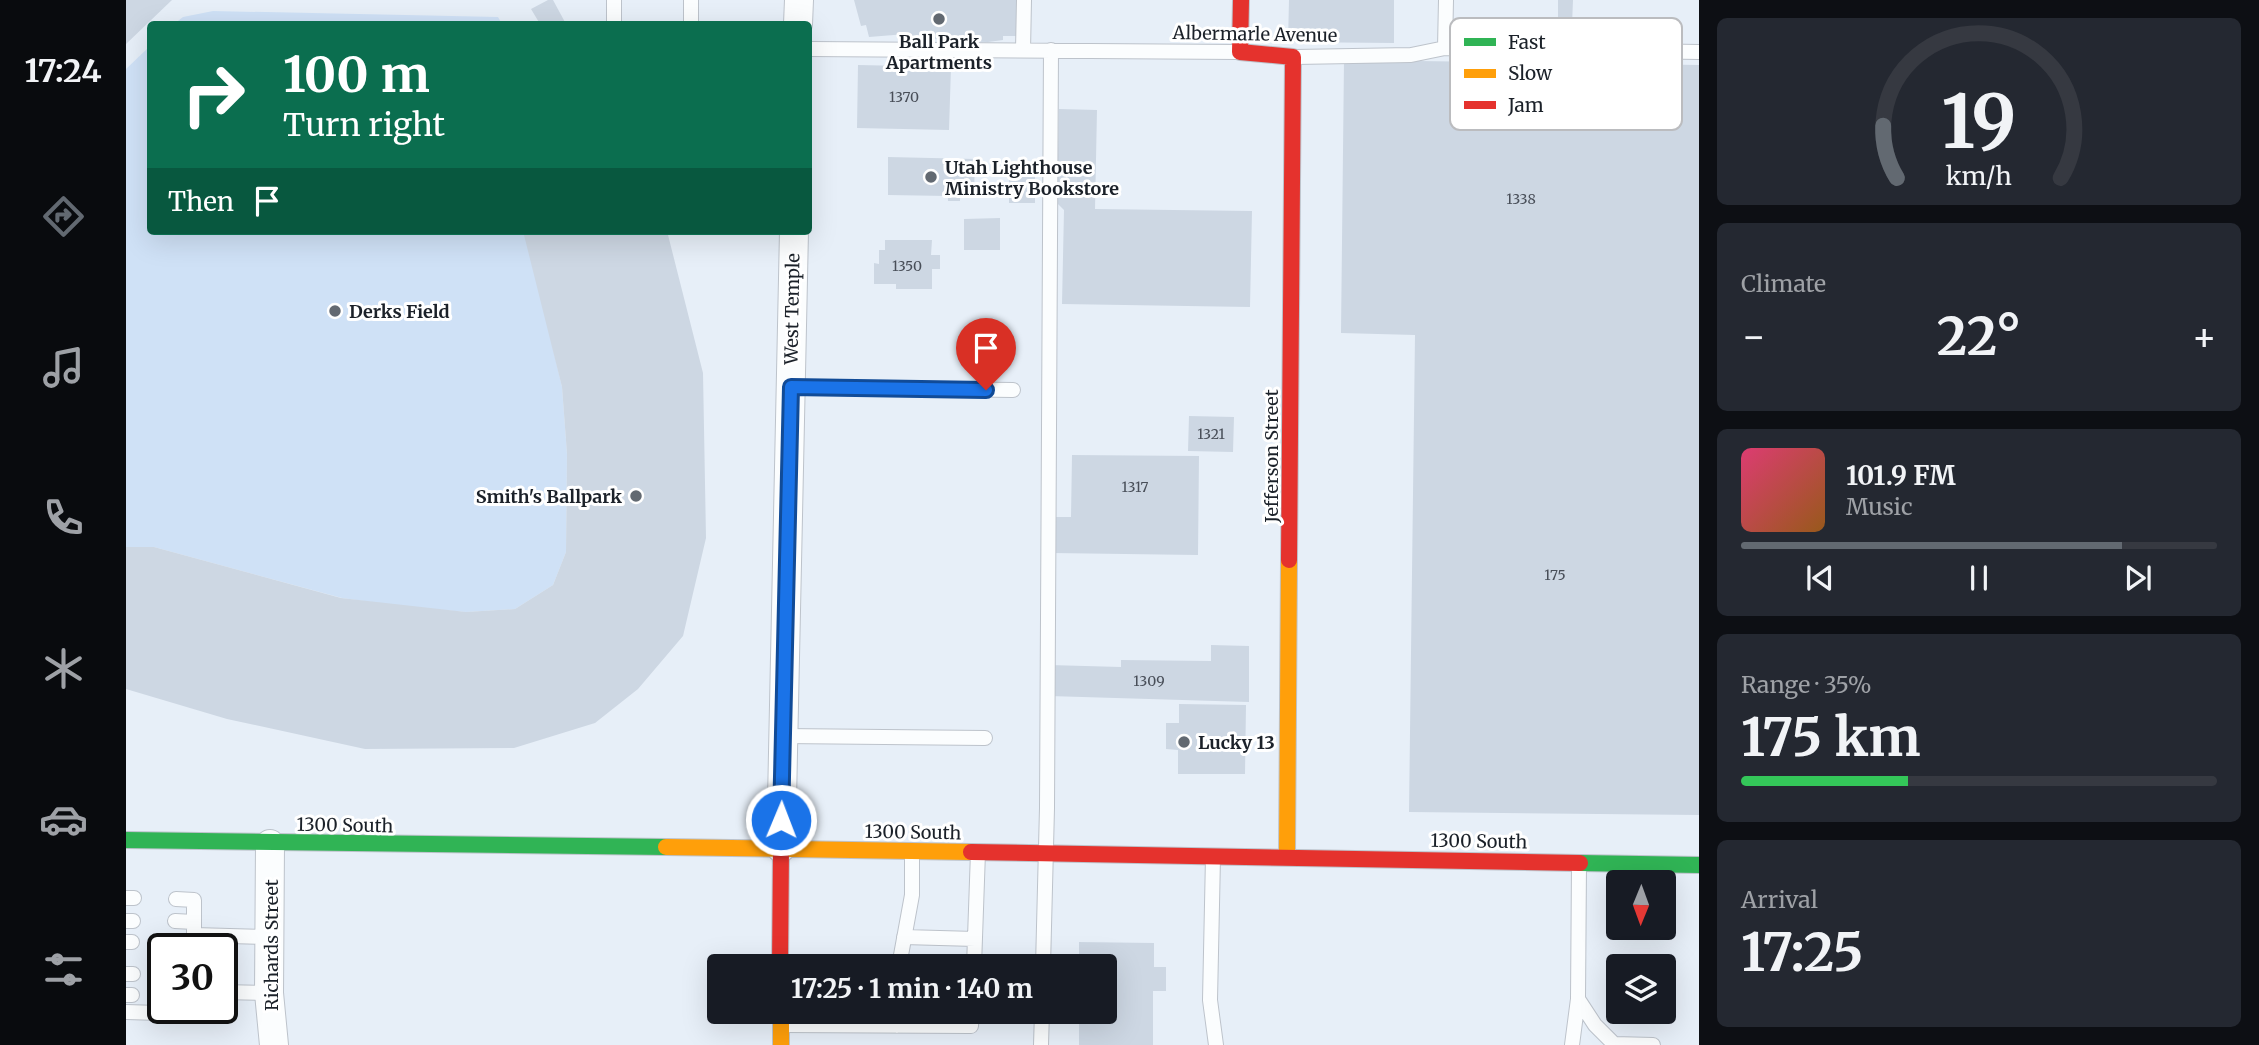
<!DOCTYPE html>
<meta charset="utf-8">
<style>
body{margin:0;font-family:Merriweather,serif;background:#242831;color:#f1f3f6;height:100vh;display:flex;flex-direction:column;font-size:26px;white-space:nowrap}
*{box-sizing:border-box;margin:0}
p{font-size:23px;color:#9ea1a6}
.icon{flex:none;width:38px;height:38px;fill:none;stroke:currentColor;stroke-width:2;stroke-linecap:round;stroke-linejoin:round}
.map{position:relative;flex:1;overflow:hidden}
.drawer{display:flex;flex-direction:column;gap:18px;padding:18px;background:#0d0f14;width:560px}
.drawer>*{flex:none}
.guide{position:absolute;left:21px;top:21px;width:665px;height:214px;border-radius:7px;box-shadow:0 7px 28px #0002;background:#0b6e4f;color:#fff;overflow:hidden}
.needle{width:46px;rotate:181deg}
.controls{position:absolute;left:1480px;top:870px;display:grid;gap:14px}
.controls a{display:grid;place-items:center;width:70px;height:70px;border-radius:7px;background:#171b24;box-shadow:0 7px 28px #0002;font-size:35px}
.speed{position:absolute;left:21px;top:933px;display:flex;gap:14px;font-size:35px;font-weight:700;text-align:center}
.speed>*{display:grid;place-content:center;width:91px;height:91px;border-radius:50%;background:#171b24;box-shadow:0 7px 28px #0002;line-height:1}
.speed .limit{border:4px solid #111;border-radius:10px;background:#fff;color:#111}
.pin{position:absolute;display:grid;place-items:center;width:60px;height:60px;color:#fff;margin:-72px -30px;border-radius:50% 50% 50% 0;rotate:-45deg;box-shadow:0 0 7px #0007}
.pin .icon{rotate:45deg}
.me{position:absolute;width:77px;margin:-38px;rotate:1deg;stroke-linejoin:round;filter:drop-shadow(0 0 5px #0008)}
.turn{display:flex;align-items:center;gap:24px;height:147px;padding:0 21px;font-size:32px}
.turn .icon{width:91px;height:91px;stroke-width:2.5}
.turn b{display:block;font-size:49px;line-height:60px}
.then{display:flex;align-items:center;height:66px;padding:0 21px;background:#0003;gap:14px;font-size:26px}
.big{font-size:52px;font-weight:700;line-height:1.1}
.drawer .widget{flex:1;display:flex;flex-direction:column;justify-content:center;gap:10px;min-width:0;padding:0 24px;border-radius:10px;background:#242831}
.drawer .dial{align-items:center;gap:0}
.dial svg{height:182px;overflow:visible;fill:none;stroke:#363941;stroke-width:7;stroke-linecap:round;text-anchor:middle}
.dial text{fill:#f1f3f6;stroke:none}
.song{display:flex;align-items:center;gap:21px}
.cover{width:84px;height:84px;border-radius:10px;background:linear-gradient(135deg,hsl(340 70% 55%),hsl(30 70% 35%))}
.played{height:7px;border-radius:4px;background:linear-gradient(90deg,#626971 80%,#363941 80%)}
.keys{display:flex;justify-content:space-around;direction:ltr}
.heat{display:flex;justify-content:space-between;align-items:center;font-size:38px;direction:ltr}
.charge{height:10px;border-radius:5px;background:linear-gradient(90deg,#34c759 35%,#363941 0)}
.trip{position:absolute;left:581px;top:954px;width:410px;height:70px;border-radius:7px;background:#171b24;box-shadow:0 7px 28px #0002;font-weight:700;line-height:70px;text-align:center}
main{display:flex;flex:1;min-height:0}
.tabs{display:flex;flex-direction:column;width:126px;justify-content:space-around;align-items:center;background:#090b0e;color:#9ea1a6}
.tabs .icon{width:49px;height:49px}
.tabs .selected{color:#626971}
.tabs b{font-size:32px;color:#f1f3f6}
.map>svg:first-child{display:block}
.green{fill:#cfe1f6}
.building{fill:#cdd7e3}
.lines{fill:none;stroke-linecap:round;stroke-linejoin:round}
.lane-casing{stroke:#bdc3cb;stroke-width:16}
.street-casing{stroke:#bdc3cb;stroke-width:30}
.fast-casing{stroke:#bdc3cb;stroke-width:18}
.slow-casing{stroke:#bdc3cb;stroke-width:18}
.jam-casing{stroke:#bdc3cb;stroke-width:18}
.lane{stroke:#fbfdfe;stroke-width:14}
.street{stroke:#fbfdfe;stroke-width:28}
.fast{stroke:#30b455;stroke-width:16}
.slow{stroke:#ff9f0a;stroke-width:16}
.jam{stroke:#e5322d;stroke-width:16}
.route-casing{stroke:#114b97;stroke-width:18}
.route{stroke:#1a73e8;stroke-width:12}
.poi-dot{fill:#626971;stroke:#fff;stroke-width:2.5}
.labels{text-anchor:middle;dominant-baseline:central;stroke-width:6;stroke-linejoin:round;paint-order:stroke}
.number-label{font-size:14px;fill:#484e58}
.street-label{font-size:18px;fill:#1b2129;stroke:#fff}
.poi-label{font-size:18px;font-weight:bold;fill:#1b2129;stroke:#fff;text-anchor:start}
.key{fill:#fff;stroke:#bbbcbf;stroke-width:2}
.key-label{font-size:19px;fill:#1b2129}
</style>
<main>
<nav class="tabs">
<b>17:24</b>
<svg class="icon selected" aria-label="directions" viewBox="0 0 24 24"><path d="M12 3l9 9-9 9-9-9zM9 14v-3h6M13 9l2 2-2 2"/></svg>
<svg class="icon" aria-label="music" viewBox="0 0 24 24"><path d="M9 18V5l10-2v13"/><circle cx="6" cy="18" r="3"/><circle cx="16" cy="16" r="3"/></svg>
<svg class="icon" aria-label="phone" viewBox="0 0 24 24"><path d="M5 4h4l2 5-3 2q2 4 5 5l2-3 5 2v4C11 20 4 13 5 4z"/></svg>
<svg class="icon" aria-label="climate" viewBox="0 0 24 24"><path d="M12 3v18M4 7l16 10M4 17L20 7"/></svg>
<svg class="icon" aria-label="car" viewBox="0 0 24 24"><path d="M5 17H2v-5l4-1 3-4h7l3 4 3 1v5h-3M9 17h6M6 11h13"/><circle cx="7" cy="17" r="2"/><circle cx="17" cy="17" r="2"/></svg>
<svg class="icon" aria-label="filters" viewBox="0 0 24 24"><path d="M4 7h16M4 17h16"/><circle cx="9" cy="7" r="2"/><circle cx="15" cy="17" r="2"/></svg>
</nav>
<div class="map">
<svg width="1573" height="1045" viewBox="0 0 1573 1045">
<rect width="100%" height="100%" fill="#e7eff8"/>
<path class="green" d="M87,11L372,17L376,24H48L57,17Z
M24,46V231H397L400,234L436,387L441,454L440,552L427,585L389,609L340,612L282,607L216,598L28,547H0V69Z"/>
<path class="building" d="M0,0H46L0,44Z
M422,0H427L440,24H414L405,9Z
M728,0H892L891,36H877V40L862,42L827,41V38L780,40V34L743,37L740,25L735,26Z
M1163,0H1268V43L1162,42Z
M1432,0H1447L1446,25H1432Z
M1218,60L1573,65V815L1283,812L1289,335L1215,333Z
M732,65L825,67L823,130L731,128Z
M933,109L971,110L969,209L1126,211L1124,307L936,304L938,210L931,203Z
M762,157L849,159L848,196L834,195V201H822V196L762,195Z
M883,170H909V203H883Z
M874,218V250H838V219Z
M397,231H541L577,373L580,538L557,636L512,689L469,723L388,748L239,749L101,719L0,689V547H28L215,598L340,612L389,609L427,585L440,552L441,454L436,387Z
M759,240H806L805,255H814V269H806V289H770V284H748V263L753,264V250H759Z
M1063,416L1108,417L1107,452L1062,451Z
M946,455L1073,456L1072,555L926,553V517H945Z
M1085,645L1123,646V702L923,696V665L995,667V660L1085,661Z
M1053,704L1120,705L1119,774H1052V750L1040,749V723H1053Z
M953,942L1028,943V967H1040V991H1027V1045H953V1012H978V966H953Z"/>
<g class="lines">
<g class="lane-casing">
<path id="lane" d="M488,24V0
M565,24V0
M1319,48L1320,0
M682,49L1112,52
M897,50L898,0
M1169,57L1285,55L1319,48L1573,52
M665,387L887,390
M657,736L859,738
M1087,857L1084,1000L1090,1045
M0,898H8
M50,899L68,900V935
M0,921H7
M49,921L68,922
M778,937L849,939
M0,942H6
M49,943L68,944
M68,948V935L143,937
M773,966L786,895V853
M848,966L852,852
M917,966L921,808L925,50
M0,974H7
M96,992L143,993
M0,995H6
M1452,999L1469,1025L1488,1044L1527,1045
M0,1012L66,1014L67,1008
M656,1025L845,1026L846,1012
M771,1026L772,1012
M915,1045L916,1012
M1446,1045L1452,999L1453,865"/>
</g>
<g class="street-casing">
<path id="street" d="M672,24L673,0
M144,844L143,993L148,1045
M655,848L668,231"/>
</g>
<g class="fast-casing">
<path id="fast" d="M0,840L540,847
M1454,863L1573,865"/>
</g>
<g class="slow-casing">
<path id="slow" d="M540,847L845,852
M1161,856L1163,560
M655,1012V1045"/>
</g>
<g class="jam-casing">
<path id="jam" d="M1115,0L1114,52L1167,57L1163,560
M845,852L1454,863
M654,966L655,848"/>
</g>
<use href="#lane" class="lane"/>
<use href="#street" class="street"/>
<use href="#fast" class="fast"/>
<use href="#slow" class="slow"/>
<use href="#jam" class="jam"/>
</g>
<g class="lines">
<g class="route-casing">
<path id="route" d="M655,820L665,387L860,390"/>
</g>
<use href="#route" class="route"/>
</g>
<g class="poi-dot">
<circle cx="813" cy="19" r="7"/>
<circle cx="805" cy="177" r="7"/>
<circle cx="209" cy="311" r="7"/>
<circle cx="510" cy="496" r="7"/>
<circle cx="1058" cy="742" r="7"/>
</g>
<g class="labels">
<g class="number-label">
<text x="778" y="97">1370</text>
<text x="1395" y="199">1338</text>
<text x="781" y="266">1350</text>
<text x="1085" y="434">1321</text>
<text x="1009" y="487">1317</text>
<text x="1429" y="575">175</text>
<text x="1023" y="681">1309</text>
</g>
<g class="street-label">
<text transform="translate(1129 34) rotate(1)">Albermarle Avenue</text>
<text transform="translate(666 309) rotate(-89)">West Temple</text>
<text transform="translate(1145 456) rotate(-90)">Jefferson Street</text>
<text transform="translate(219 825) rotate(1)">1300 South</text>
<text transform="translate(787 832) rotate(1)">1300 South</text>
<text transform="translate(1353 841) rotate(1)">1300 South</text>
<text transform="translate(145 945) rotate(-90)">Richards Street</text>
</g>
<g class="poi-label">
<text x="813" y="41" text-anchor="middle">Ball Park<tspan x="813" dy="21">Apartments</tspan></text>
<text x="819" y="167">Utah Lighthouse<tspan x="819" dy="21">Ministry Bookstore</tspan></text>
<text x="223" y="311">Derks Field</text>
<text x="496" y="496" text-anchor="end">Smith's Ballpark</text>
<text x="1072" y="742">Lucky 13</text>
</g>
</g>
<rect x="1324" y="18" width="232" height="112" rx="10" class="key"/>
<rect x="1338" y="38" width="32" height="8" fill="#30b455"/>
<rect x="1338" y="69" width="32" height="9" fill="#ff9f0a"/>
<rect x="1338" y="101" width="32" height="8" fill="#e5322d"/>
<g class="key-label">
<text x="1382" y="49">Fast</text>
<text x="1382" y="80">Slow</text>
<text x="1382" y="112">Jam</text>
</g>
</svg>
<div class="controls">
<a><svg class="needle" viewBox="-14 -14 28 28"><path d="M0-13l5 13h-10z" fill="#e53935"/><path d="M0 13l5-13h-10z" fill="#9ea1a6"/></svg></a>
<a><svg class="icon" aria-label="layers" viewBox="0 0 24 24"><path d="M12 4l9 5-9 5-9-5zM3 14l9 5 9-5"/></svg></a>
</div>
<div class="speed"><div class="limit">30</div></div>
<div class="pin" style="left:860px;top:390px;background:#d93025"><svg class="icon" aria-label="arrive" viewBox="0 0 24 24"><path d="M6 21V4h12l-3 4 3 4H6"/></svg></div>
<svg class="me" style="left:655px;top:820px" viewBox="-20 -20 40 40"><circle r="17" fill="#1a73e8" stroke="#fff" stroke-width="3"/><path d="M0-11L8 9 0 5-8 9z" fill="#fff"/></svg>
<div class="trip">17:25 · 1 min · 140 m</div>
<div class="guide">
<div class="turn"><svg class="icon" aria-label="right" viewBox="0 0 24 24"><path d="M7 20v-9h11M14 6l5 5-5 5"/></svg><div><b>100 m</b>Turn right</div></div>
<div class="then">Then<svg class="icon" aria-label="arrive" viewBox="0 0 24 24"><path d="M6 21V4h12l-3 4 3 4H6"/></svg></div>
</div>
</div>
<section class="drawer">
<div class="widget dial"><svg viewBox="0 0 100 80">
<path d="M14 69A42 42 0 1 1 86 69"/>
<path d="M14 69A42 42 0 0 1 8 46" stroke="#626971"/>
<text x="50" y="56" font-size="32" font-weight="700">19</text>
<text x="50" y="72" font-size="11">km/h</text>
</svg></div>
<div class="widget"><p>Climate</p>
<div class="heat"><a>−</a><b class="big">22°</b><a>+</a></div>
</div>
<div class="widget">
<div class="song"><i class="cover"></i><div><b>101.9 FM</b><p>Music</p></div></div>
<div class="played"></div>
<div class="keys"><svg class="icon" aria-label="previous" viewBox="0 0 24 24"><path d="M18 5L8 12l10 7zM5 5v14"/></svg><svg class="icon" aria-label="pause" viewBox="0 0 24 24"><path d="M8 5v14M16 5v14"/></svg><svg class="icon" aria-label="next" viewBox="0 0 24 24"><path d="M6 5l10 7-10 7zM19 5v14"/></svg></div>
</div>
<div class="widget"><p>Range · 35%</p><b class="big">175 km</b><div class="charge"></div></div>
<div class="widget"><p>Arrival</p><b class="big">17:25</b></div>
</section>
</main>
